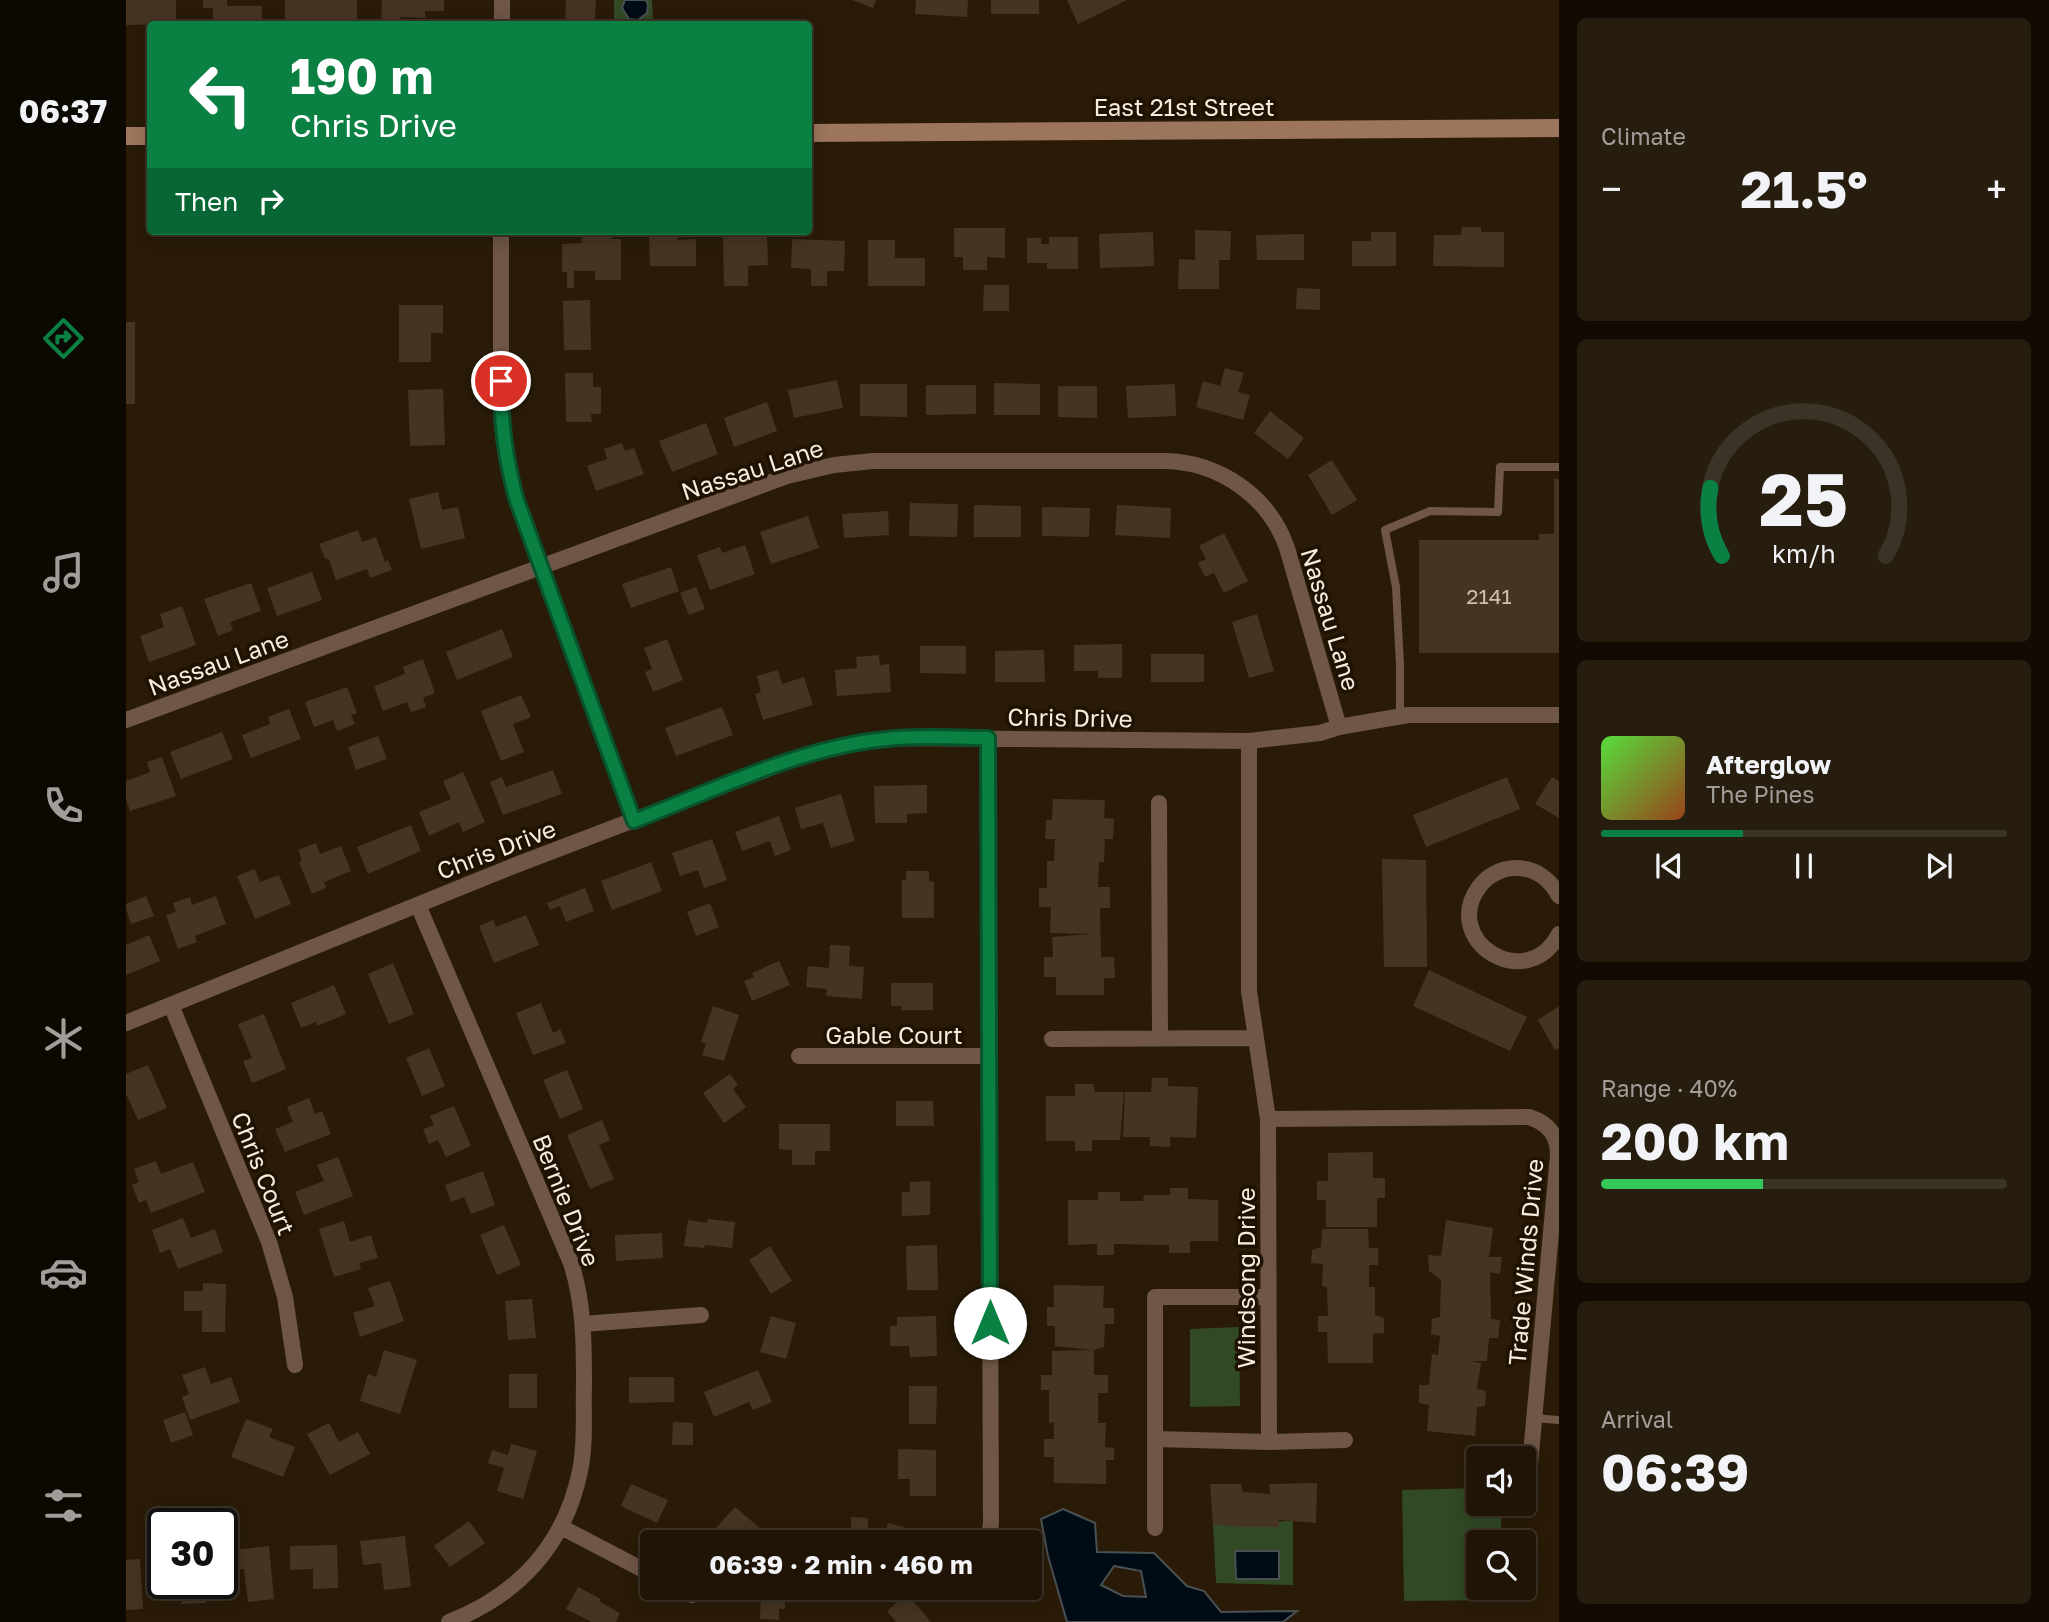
<!DOCTYPE html>
<meta charset="utf-8">
<style>
body{margin:0;font-family:"Golos Text",sans-serif;background:#271d0f;color:#f1f3f6;height:100vh;display:flex;flex-direction:column;font-size:26px;white-space:nowrap}
*{box-sizing:border-box;margin:0}
p{font-size:23px;color:#a19e9a}
.icon{flex:none;width:38px;height:38px;fill:none;stroke:currentColor;stroke-width:2;stroke-linecap:round;stroke-linejoin:round}
.map{position:relative;flex:1;overflow:hidden}
.drawer{display:flex;flex-direction:column;gap:18px;padding:18px;background:#110b03;width:490px}
.drawer>*{flex:none}
.guide{position:absolute;left:21px;top:21px;width:665px;height:214px;border-radius:7px;box-shadow:0 4px 18px #0003,0 0 0 2px #3c3327;background:#0b8043;color:#fff;overflow:hidden}
.fabs{position:absolute;left:1340px;top:1446px;display:grid;gap:14px}
.fabs a{display:grid;place-items:center;width:70px;height:70px;border-radius:7px;background:#1f1405;box-shadow:0 4px 18px #0003,0 0 0 2px #3c3327;font-size:35px}
.speed{position:absolute;left:21px;top:1508px;display:flex;gap:14px;font-size:35px;font-weight:700;text-align:center}
.speed>*{display:grid;place-content:center;width:91px;height:91px;border-radius:50%;background:#1f1405;box-shadow:0 4px 18px #0003,0 0 0 2px #3c3327;line-height:1}
.speed .limit{border:4px solid #111;border-radius:10px;background:#fff;color:#111}
.pin{position:absolute;display:grid;place-items:center;width:60px;height:60px;color:#fff;margin:-30px;border:4px solid #fff;border-radius:50%;box-shadow:0 2px 7px #0007}
.me{position:absolute;width:77px;margin:-38px;rotate:0deg;stroke-linejoin:round;filter:drop-shadow(0 0 5px #0008)}
.turn{display:flex;align-items:center;gap:24px;height:147px;padding:0 28px;font-size:32px}
.turn .icon{width:91px;height:91px;stroke-width:2.5}
.turn b{display:block;font-size:49px;line-height:60px}
.then{display:flex;align-items:center;height:66px;padding:0 28px;background:#0003;gap:14px;font-size:26px}
.big{font-size:52px;font-weight:700;line-height:1.1}
.drawer .widget{flex:1;display:flex;flex-direction:column;justify-content:center;gap:10px;min-width:0;padding:0 24px;border-radius:10px;background:#271d0f}
.drawer .dial{align-items:center;gap:0}
.dial svg{height:182px;overflow:visible;fill:none;stroke:#3c3327;stroke-width:7;stroke-linecap:round;text-anchor:middle}
.dial text{fill:#f1f3f6;stroke:none}
.song{display:flex;align-items:center;gap:21px}
.cover{width:84px;height:84px;border-radius:10px;background:linear-gradient(135deg,hsl(110 70% 55%),hsl(20 70% 35%))}
.played{height:7px;border-radius:4px;background:linear-gradient(90deg,#0b8043 35%,#3c3327 35%)}
.keys{display:flex;justify-content:space-around;direction:ltr}
.heat{display:flex;justify-content:space-between;align-items:center;font-size:38px;direction:ltr}
.charge{height:10px;border-radius:5px;background:linear-gradient(90deg,#34c759 40%,#3c3327 0)}
.trip{position:absolute;left:514px;top:1530px;width:402px;height:70px;border-radius:7px;background:#1f1405;box-shadow:0 4px 18px #0003,0 0 0 2px #3c3327;font-weight:700;line-height:70px;text-align:center}
main{display:flex;flex:1;min-height:0}
.tabs{display:flex;flex-direction:column;width:126px;justify-content:space-around;align-items:center;background:#0c0802;color:#a19e9a}
.tabs .icon{width:49px;height:49px}
.tabs .on{color:#0b8043}
.tabs b{font-size:32px;color:#f1f3f6}
.map>svg:first-child{display:block}
.green{fill:#314925}
.water{fill:#000c15;stroke:#4a5052;stroke-width:2;fill-rule:evenodd}
.building{fill:#463422}
.lines{fill:none;stroke-linecap:round;stroke-linejoin:round}
.lane{stroke:#6f5646;stroke-width:8}
.street{stroke:#6f5646;stroke-width:16}
.secondary{stroke:#9d755c;stroke-width:18}
.route-casing{stroke:#07532c;stroke-width:18}
.route{stroke:#0b8043;stroke-width:12}
.labels{text-anchor:middle;dominant-baseline:central;stroke-width:7;stroke-linejoin:round;paint-order:stroke}
.number-label{font-size:21px;fill:#cabfb0}
.street-label{font-size:24px;fill:#f6ede0;stroke:#1f1201}
</style>
<main>
<nav class="tabs">
<b>06:37</b>
<svg class="icon on" aria-label="directions" viewBox="0 0 24 24"><path d="M12 3l9 9-9 9-9-9zM9 14v-3h6M13 9l2 2-2 2"/></svg>
<svg class="icon" aria-label="music" viewBox="0 0 24 24"><path d="M9 18V5l10-2v13"/><circle cx="6" cy="18" r="3"/><circle cx="16" cy="16" r="3"/></svg>
<svg class="icon" aria-label="phone" viewBox="0 0 24 24"><path d="M5 4h4l2 5-3 2q2 4 5 5l2-3 5 2v4C11 20 4 13 5 4z"/></svg>
<svg class="icon" aria-label="climate" viewBox="0 0 24 24"><path d="M12 3v18M4 7l16 10M4 17L20 7"/></svg>
<svg class="icon" aria-label="car" viewBox="0 0 24 24"><path d="M5 17H2v-5l4-1 3-4h7l3 4 3 1v5h-3M9 17h6M6 11h13"/><circle cx="7" cy="17" r="2"/><circle cx="17" cy="17" r="2"/></svg>
<svg class="icon" aria-label="filters" viewBox="0 0 24 24"><path d="M4 7h16M4 17h16"/><circle cx="9" cy="7" r="2"/><circle cx="15" cy="17" r="2"/></svg>
</nav>
<div class="map">
<svg width="1433" height="1622" viewBox="0 0 1433 1622">
<rect width="100%" height="100%" fill="#291b07"/>
<path class="green" d="M488,0H526L527,24H488Z
M1113,1327L1114,1406L1064,1407V1329Z
M1353,1488V1503H1375V1542H1353V1587H1376V1600L1278,1601L1276,1490Z
M1167,1521V1585L1090,1583L1087,1524Z"/>
<path class="water" d="M499,0H520L522,5L521,13L512,20L503,19L496,8Z
M937,1509L969,1523L971,1552L1028,1553L1061,1586L1078,1591L1095,1612L1171,1611L1157,1622H941L922,1556L915,1519ZM988,1566L1015,1571L1020,1597L997,1596L975,1585Z
M1109,1551H1153V1579H1110Z"/>
<path class="building" d="M0,0H50V24L0,25Z
M77,0H101V6H136V24H87V8H77Z
M159,0H231V24H159Z
M256,0H318V11H299V18L274,17V24H255Z
M440,0H470L469,24H439Z
M726,0H750L747,8Z
M790,0H842L841,17L789,14Z
M865,0H913V14H865Z
M941,0H1001L952,24Z
M1336,227H1355V232H1378V267L1307,266L1308,235H1335Z
M828,228H879V258L861,257V270H837V257H828Z
M1069,230L1105,231L1104,260H1093V289H1052L1053,259L1069,260Z
M1027,232L1028,266L974,268L973,234Z
M1245,232H1270V266H1226V241H1245Z
M456,234H486V239H495V280H469V271H448V288H441V272H436V244L456,243Z
M523,234H552V240L570,239V266H524Z
M1178,234V260H1131L1130,235Z
M641,236L642,265L622,266V286H598L597,237Z
M923,237H952V269H921V263H901V238H915V244H923Z
M666,239L719,241L718,271H701V286H685V269L665,268Z
M742,240H769V258H799V286H742Z
M858,285H883V311H857Z
M1171,288L1194,289V310L1170,309Z
M464,300L465,350H438L437,301Z
M273,305H317V333H305V362H273Z
M0,322H9V404H0Z
M1099,368L1118,373L1112,392L1124,395L1117,420L1070,407L1077,381L1094,386Z
M439,373H467V387H475V414H465L466,422H440Z
M711,380L717,408L668,418L662,390Z
M868,383L914,384V415H868Z
M734,384H781V417L734,416Z
M1049,384L1050,416L1002,418L1000,386Z
M800,385H850V414L800,415Z
M932,386H971V418L932,417Z
M317,389L319,445L284,446L282,390Z
M641,402L651,431L608,447L598,418Z
M1144,411L1178,438L1162,459L1128,433Z
M580,423L592,454L546,472L533,441Z
M496,443L499,451L508,448L518,474L470,491L461,466L481,459L478,449Z
M1206,460L1231,500L1206,515L1182,475Z
M1428,479H1433V653H1293V540H1413V534H1428Z
M312,492L316,510L332,507L339,538L295,549L283,499Z
M784,503L832,504L831,537L783,536Z
M848,505L895,506V537H848Z
M991,505L1045,508L1044,538L989,535Z
M916,507L964,508L963,537L916,536Z
M762,511L763,535L718,538L716,514Z
M682,516L693,548L645,564L634,532Z
M232,530L236,542L250,537L259,562L262,560L266,570L244,578L241,569L210,580L203,560L199,558L193,544Z
M1098,533L1122,581L1098,593L1088,573L1079,577L1072,563L1080,559L1073,546Z
M619,545L629,574L584,590L571,555L594,547L596,553Z
M545,567L553,591L505,608L496,584Z
M186,572L196,600L151,616L141,588Z
M125,583L135,611L104,622L107,630L92,636L78,599Z
M570,587L579,609L563,615L554,593Z
M56,606L70,645L23,662L14,636L38,627L34,614Z
M1131,614L1148,671L1123,678L1106,622Z
M376,629L387,657L331,680L320,652Z
M541,639L557,680L527,692L519,672L526,669L518,648Z
M996,644V678H972V671H948V645Z
M794,646H840V674L794,673Z
M918,650L919,682H869V651Z
M1025,654H1078V682H1025Z
M753,655L754,665L763,664L765,692L711,696L709,670L731,668L730,657Z
M297,659L309,693L297,698L300,707L285,712L281,702L257,711L248,686L279,674L277,667Z
M652,670L656,684L678,677L687,705L637,720L629,694L635,692L631,676Z
M221,687L231,713L225,715L229,724L211,731L207,720L188,727L179,702Z
M395,695L405,717L387,724L398,752L375,761L355,711Z
M596,707L607,735L550,756L539,728Z
M163,709L175,739L125,758L116,735L144,724L142,717Z
M96,732L107,759L55,779L44,752Z
M252,736L261,759L230,770L222,747Z
M36,757L50,796L4,811L0,799V781L24,772L21,762Z
M427,770L436,794L377,815L364,782L376,777L380,787Z
M337,772L359,822L337,832L333,822L303,836L293,812L325,799L317,781Z
M1381,777L1394,809L1300,847L1287,815Z
M1426,777L1433,781V818L1409,804Z
M801,785V813L781,814V823H749L748,786Z
M715,794L729,841L705,848L697,823L675,829L669,808Z
M927,799L979,800L978,818L988,819L987,839H979L978,862H973L972,887H984V908H974L975,957H988L989,978H978V995H930V977H918V957H927L926,937L966,934L924,933L925,907H913V888H921V861H928L929,839H919L920,820H926Z
M653,816L665,850L649,856L644,841L616,851L609,832Z
M285,825L295,851L242,874L231,847Z
M586,839L601,880L578,888L572,870L554,876L546,853Z
M190,843L194,854L215,846L225,871L198,882L200,888L186,894L173,862L176,860L172,850Z
M1256,859L1300,860L1301,967H1258Z
M525,862L536,891L486,910L475,881Z
M129,869L134,882L153,875L165,904L129,919L111,876Z
M780,871H803V881L808,882V918H776V880H780Z
M459,888L468,911L440,922L434,906L424,910L421,903Z
M20,896L28,916L5,924L0,909V904Z
M90,896L100,924L69,936L71,942L52,949L40,915L50,912L47,903L64,897L66,905Z
M584,903L593,927L570,936L561,912Z
M400,915L413,945L368,963L353,926L367,920L370,927Z
M23,935L34,961L0,975V945Z
M704,945L724,946L723,966L738,967L736,999L700,996L701,989L680,987L682,966L703,968Z
M653,961L664,985L626,1001L618,981L628,977L626,973Z
M267,963L288,1014L263,1024L242,974Z
M1303,970L1401,1017L1384,1051L1287,1006Z
M765,983H807V1010H775L776,1006H765Z
M208,985L220,1014L191,1026L190,1022L175,1028L165,1003Z
M415,1003L427,1033L434,1029L440,1043L407,1055L390,1013Z
M587,1006L613,1015L598,1061L576,1055L580,1044L575,1042Z
M1433,1006V1048L1429,1050L1412,1020Z
M138,1014L160,1069L126,1083L117,1061L126,1058L112,1024Z
M303,1048L319,1086L296,1096L280,1058Z
M22,1065L41,1108L12,1120L0,1094V1074Z
M441,1070L457,1109L434,1119L417,1080Z
M604,1074L612,1085L607,1089L620,1107L598,1123L577,1093Z
M1026,1078H1042V1086L1072,1087L1070,1138L1044,1137V1147L1024,1146V1137H997L999,1092H1025Z
M949,1084H967L969,1092H998L994,1140H966V1151H949V1141H920V1096H949Z
M183,1098L189,1114L196,1111L205,1134L159,1152L149,1129L167,1122L161,1107Z
M770,1101H807L808,1126H770Z
M328,1106L345,1146L320,1157L312,1140L303,1144L297,1129L308,1125L304,1116Z
M476,1120L484,1140L473,1145L488,1179L464,1189L441,1135Z
M653,1124H704V1151H689V1165H666V1150L653,1149Z
M1247,1152V1178H1259V1198H1251V1227H1200V1200H1191V1181H1202V1153Z
M212,1157L227,1196L178,1215L169,1192L198,1181L191,1165Z
M30,1161L35,1174L67,1162L79,1192L25,1213L20,1200L13,1203L6,1185L13,1182L8,1169Z
M357,1171L369,1205L345,1214L338,1197L325,1202L319,1185Z
M804,1181V1215L776,1216V1192H784V1182Z
M1044,1188H1062V1199L1092,1200V1241H1064V1253H1043V1245L988,1244V1255H971V1244L942,1245V1200H972V1192H994V1201H1017L1018,1195H1044Z
M57,1218L65,1238L89,1229L97,1252L52,1269L44,1249L34,1253L26,1230Z
M582,1219L609,1222L606,1248L579,1245L578,1248L558,1246L562,1220L581,1223Z
M1320,1220L1367,1228L1363,1257H1376L1374,1274L1364,1272L1365,1319L1374,1320L1372,1338H1363L1361,1361H1343L1355,1363L1351,1389L1360,1391L1359,1406L1351,1407L1349,1436L1301,1431L1303,1405L1293,1403V1385H1303L1306,1354L1312,1355L1314,1336L1305,1334L1306,1319L1314,1317L1315,1280L1303,1271L1302,1255L1315,1256Z
M218,1221L224,1242L245,1235L252,1258L233,1263L235,1269L208,1277L193,1229Z
M378,1225L395,1265L371,1275L354,1235Z
M1196,1229H1242L1243,1248H1252V1265H1243V1287H1249V1315L1258,1318V1333L1247,1334V1363H1202L1201,1332H1192V1316H1202L1201,1287L1196,1286L1197,1264L1185,1263L1186,1250L1195,1247Z
M536,1233L537,1258L490,1261L489,1235Z
M811,1245L812,1290H781L780,1246Z
M644,1246L666,1281L645,1294L623,1260Z
M264,1281L278,1321L234,1337L227,1313L249,1306L242,1288Z
M77,1283L100,1284L99,1332H76V1311H58V1291H77Z
M928,1285L978,1286L977,1308H988V1324H979L978,1347L968,1350V1375H982V1393H972V1423H980L979,1447L988,1448V1460H980V1484L928,1483V1457H918V1439H928V1422L923,1423V1390H915V1375H926V1351L966,1350L929,1346V1326H921V1307H928Z
M406,1299L410,1338L382,1340L379,1301Z
M645,1316L670,1323L660,1359L634,1352Z
M810,1316L811,1356L784,1357L783,1346H764V1326H771V1317Z
M258,1350L291,1360L274,1414L234,1401L242,1374L250,1377Z
M79,1367L85,1384L105,1377L114,1402L64,1420L56,1397L63,1394L56,1375Z
M632,1370L646,1402L627,1410L623,1402L588,1417L578,1392Z
M383,1374H411V1408H383Z
M503,1377H548V1402L503,1403Z
M783,1386H811L810,1424H783Z
M59,1412L67,1435L45,1443L37,1420Z
M120,1419L147,1429L143,1437L169,1447L157,1477L105,1457Z
M547,1422L567,1423V1445H546Z
M203,1423L213,1442L232,1432L244,1454L204,1475L181,1434Z
M385,1444L411,1451L397,1499L371,1491L378,1468L362,1463L366,1450L382,1455Z
M772,1449L810,1450V1496H784V1479H772Z
M1191,1483L1190,1523L1153,1520V1527H1113L1087,1524L1084,1484H1115L1117,1492L1144,1494L1143,1484Z
M505,1484L542,1500L531,1523L495,1506Z
M609,1507L635,1529L633,1532L641,1539L639,1542H606L590,1528Z
M725,1517L742,1518V1533H725Z
M343,1521L359,1543L324,1567L308,1546Z
M762,1523L787,1530L783,1542H756Z
M279,1536L285,1587L258,1590L255,1563L237,1565L234,1541Z
M211,1545L212,1588L187,1589V1569L164,1570V1546Z
M143,1546L148,1599L122,1602L118,1569L96,1571V1551Z
M37,1556V1577H34L32,1557Z
M14,1559L17,1609L0,1610V1560Z
M55,1584H78L80,1603L56,1604Z
M452,1587L475,1599L474,1602L494,1613L490,1622H466L440,1609Z
M632,1587H657V1591L659,1592V1609H653V1620L634,1619L635,1594Z
M781,1594L805,1622H770L761,1611Z"/>
<g class="lines">
<path class="lane" d="M1274,717V665L1270,587L1259,530L1304,511L1372,512L1374,467H1433
M1408,1418L1433,1420"/>
<path class="street" d="M376,0V24
M375,231V408C376,439 382,468 390,498L508,821
M0,720L661,476L708,465L747,461H1039C1093,462 1143,496 1161,548L1213,727
M1123,741V991L1142,1119L1143,1442
M1033,803L1034,1038
M1433,896C1424,879 1409,868 1390,868C1375,868 1361,876 1353,887C1314,940 1400,996 1433,934
M292,905L445,1263C458,1303 458,1344 458,1385C457,1413 460,1443 454,1471C439,1544 393,1595 323,1622
M45,1005L143,1242L159,1297L169,1365
M0,1023L390,865L665,760C700,748 738,740 776,738L1123,741L1194,733L1213,727L1282,715H1433
M926,1039L1128,1038
M673,1056H863
M1142,1119L1403,1117C1422,1123 1432,1135 1432,1155L1403,1476
M457,1324L575,1315
M1029,1439L1143,1442L1219,1440
M435,1527L527,1575
M1029,1528V1297H1141
M862,1542L865,1523L862,739
M551,1587L566,1595"/>
<path class="secondary" d="M682,133L1433,128
M0,136H24"/>
</g>
<g class="lines">
<g class="route-casing">
<path id="route" d="M375,381C375,424 379,456 390,498L508,821C586,791 677,746 761,739C794,735 828,738 862,738L864,1323"/>
</g>
<use href="#route" class="route"/>
</g>
<g class="labels">
<g class="number-label">
<text x="1363" y="596">2141</text>
</g>
<g class="street-label">
<text x="1058" y="106">East 21st Street</text>
<text transform="translate(626 469) rotate(-18)">Nassau Lane</text>
<text transform="translate(1205 619) rotate(73)">Nassau Lane</text>
<text transform="translate(92 662) rotate(-20)">Nassau Lane</text>
<text transform="translate(944 717) rotate(1)">Chris Drive</text>
<text transform="translate(370 849) rotate(-21)">Chris Drive</text>
<text x="768" y="1034">Gable Court</text>
<text transform="translate(138 1173) rotate(68)">Chris Court</text>
<text transform="translate(441 1200) rotate(68)">Bernie Drive</text>
<text transform="translate(1399 1262) rotate(-85)">Trade Winds Drive</text>
<text transform="translate(1119 1278) rotate(-90)">Windsong Drive</text>
</g>
</g>
</svg>
<div class="fabs">
<a><svg class="icon" aria-label="sound" viewBox="0 0 24 24"><path d="M4 9h4l5-4v14l-5-4H4zM17 9q2 3 0 6"/></svg></a>
<a><svg class="icon" aria-label="search" viewBox="0 0 24 24"><circle cx="10" cy="10" r="6"/><path d="M15 15l6 6"/></svg></a>
</div>
<div class="speed"><div class="limit">30</div></div>
<div class="pin" style="left:375px;top:381px;background:#d93025"><svg class="icon" aria-label="arrive" viewBox="0 0 24 24"><path d="M6 21V4h12l-3 4 3 4H6"/></svg></div>
<svg class="me" style="left:864px;top:1323px" viewBox="-20 -20 40 40"><circle r="19" fill="#fff"/><path d="M0-13L10 11 0 6-10 11z" fill="#0b8043"/></svg>
<div class="trip">06:39 · 2 min · 460 m</div>
<div class="guide">
<div class="turn"><svg class="icon" aria-label="left" viewBox="0 0 24 24"><path d="M17 20v-9H6M10 6l-5 5 5 5"/></svg><div><b>190 m</b>Chris Drive</div></div>
<div class="then">Then<svg class="icon" aria-label="right" viewBox="0 0 24 24"><path d="M7 20v-9h11M14 6l5 5-5 5"/></svg></div>
</div>
</div>
<section class="drawer">
<div class="widget"><p>Climate</p>
<div class="heat"><a>−</a><b class="big">21.5°</b><a>+</a></div>
</div>
<div class="widget dial"><svg viewBox="0 0 100 80">
<path d="M14 69A42 42 0 1 1 86 69"/>
<path d="M14 69A42 42 0 0 1 9 39" stroke="#0b8043"/>
<text x="50" y="56" font-size="32" font-weight="700">25</text>
<text x="50" y="72" font-size="11">km/h</text>
</svg></div>
<div class="widget">
<div class="song"><i class="cover"></i><div><b>Afterglow</b><p>The Pines</p></div></div>
<div class="played"></div>
<div class="keys"><svg class="icon" aria-label="previous" viewBox="0 0 24 24"><path d="M18 5L8 12l10 7zM5 5v14"/></svg><svg class="icon" aria-label="pause" viewBox="0 0 24 24"><path d="M8 5v14M16 5v14"/></svg><svg class="icon" aria-label="next" viewBox="0 0 24 24"><path d="M6 5l10 7-10 7zM19 5v14"/></svg></div>
</div>
<div class="widget"><p>Range · 40%</p><b class="big">200 km</b><div class="charge"></div></div>
<div class="widget"><p>Arrival</p><b class="big">06:39</b></div>
</section>
</main>
